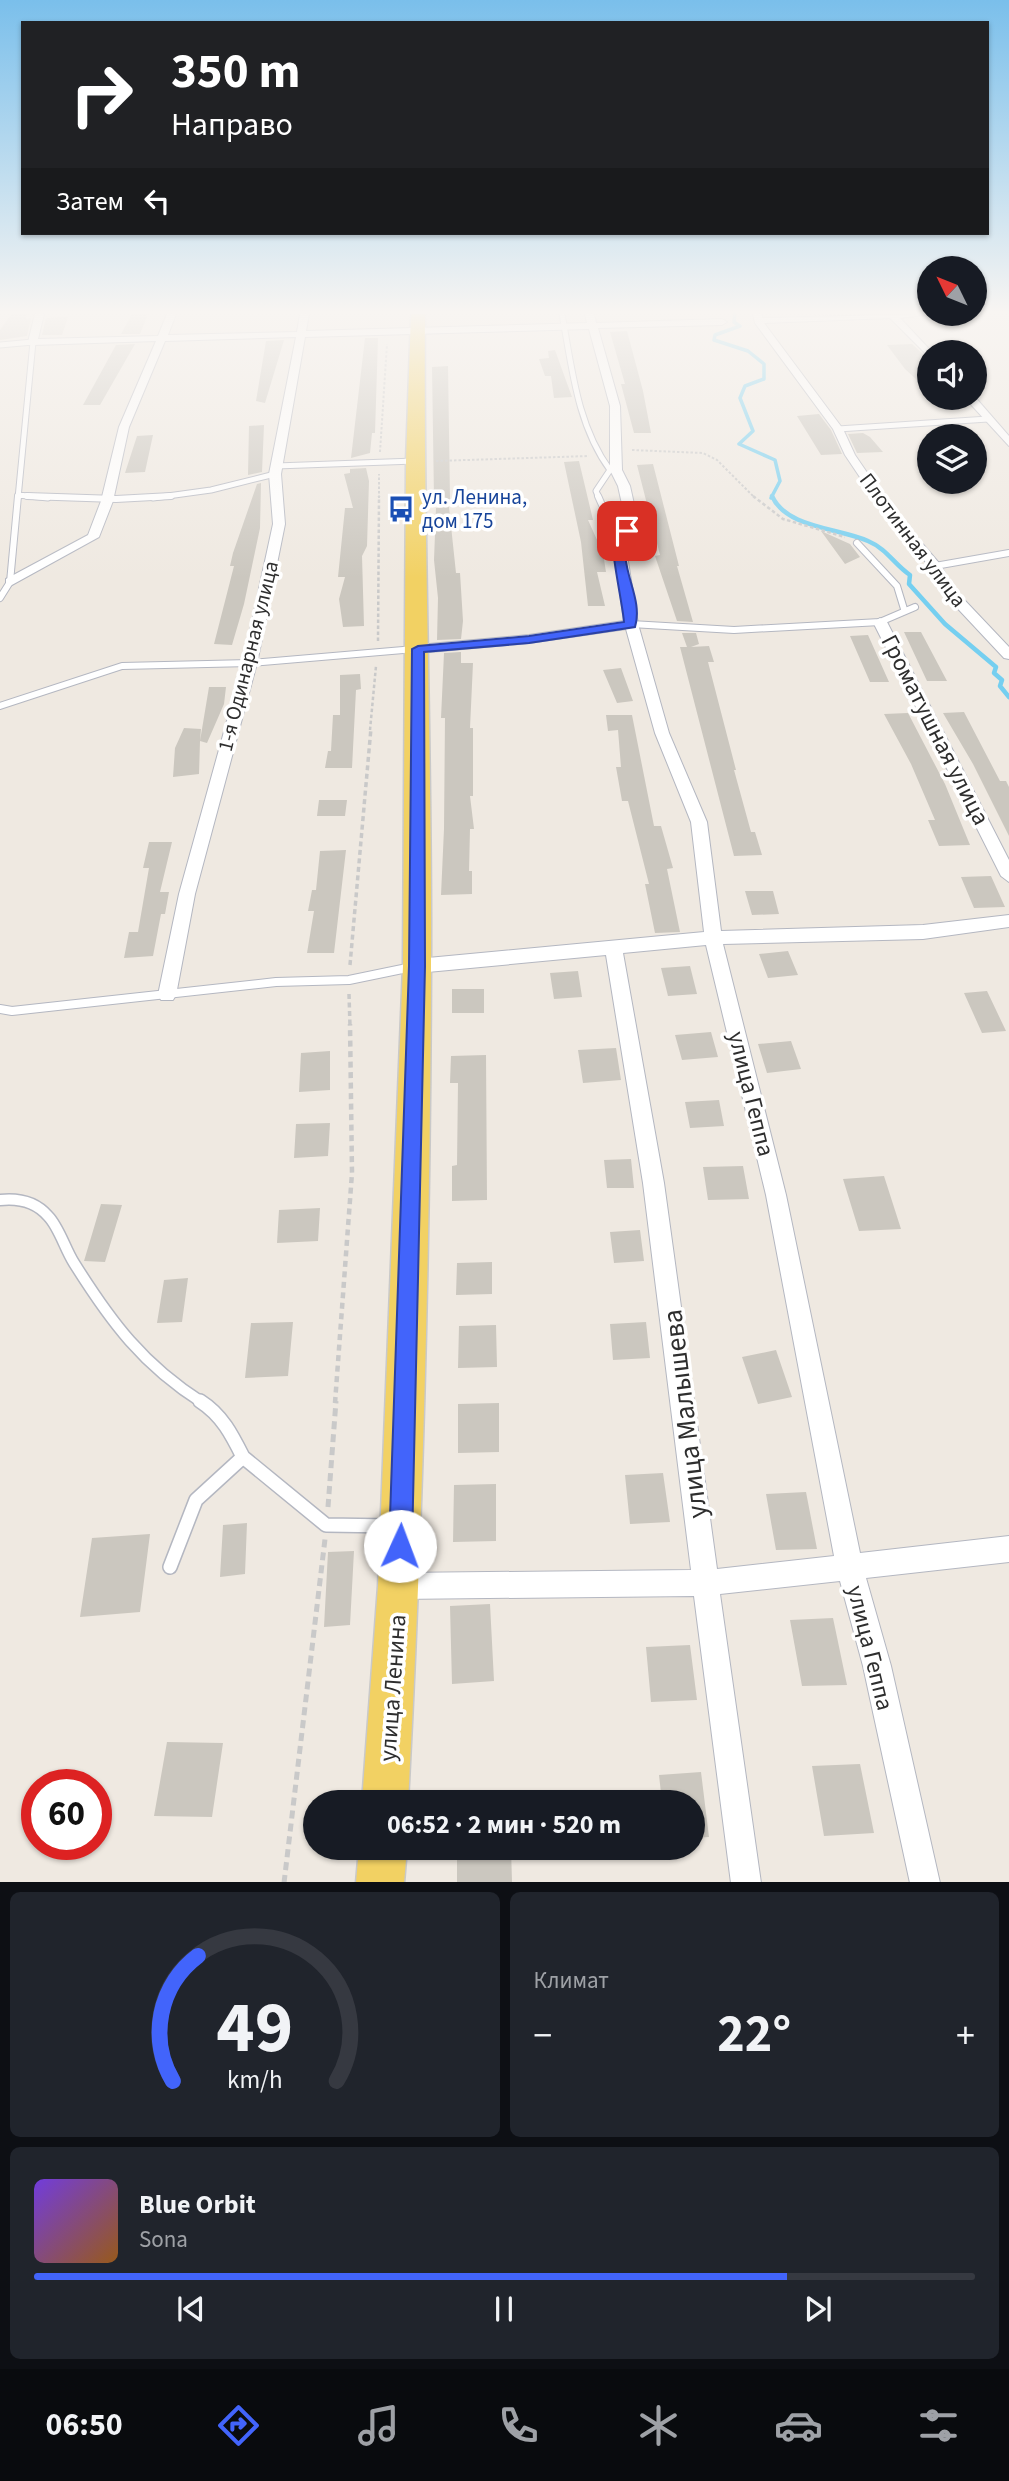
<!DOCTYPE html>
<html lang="ru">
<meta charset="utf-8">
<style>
body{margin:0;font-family:"Source Sans 3",sans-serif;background:#20242c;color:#f1f3f6;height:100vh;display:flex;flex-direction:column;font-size:26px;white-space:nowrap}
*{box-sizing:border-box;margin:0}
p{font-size:23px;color:#9ea1a6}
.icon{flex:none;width:38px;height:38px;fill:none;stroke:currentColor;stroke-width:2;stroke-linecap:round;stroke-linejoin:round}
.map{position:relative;height:1882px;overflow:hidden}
.details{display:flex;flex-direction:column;gap:10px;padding:10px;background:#0d0f14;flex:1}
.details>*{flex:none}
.hud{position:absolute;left:21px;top:21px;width:968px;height:214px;border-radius:0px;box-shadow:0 2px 5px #0004;background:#202124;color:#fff;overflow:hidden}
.needle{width:46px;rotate:313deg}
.buttons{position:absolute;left:917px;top:256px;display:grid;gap:14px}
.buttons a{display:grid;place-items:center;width:70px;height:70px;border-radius:50%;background:#171b24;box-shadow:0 2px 5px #0004;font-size:35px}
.speed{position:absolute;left:21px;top:1769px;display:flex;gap:14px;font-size:35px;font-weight:700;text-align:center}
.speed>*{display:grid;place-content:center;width:91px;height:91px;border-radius:50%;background:#171b24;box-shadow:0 2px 5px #0004;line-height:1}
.speed .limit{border:10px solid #d22;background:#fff;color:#111}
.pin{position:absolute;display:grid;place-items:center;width:60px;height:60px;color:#fff;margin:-30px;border-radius:14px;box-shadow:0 4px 10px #0006}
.me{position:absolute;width:77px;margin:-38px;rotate:2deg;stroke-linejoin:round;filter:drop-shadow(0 0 5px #0008)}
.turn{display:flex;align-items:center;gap:24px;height:147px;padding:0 35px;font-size:32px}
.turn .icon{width:91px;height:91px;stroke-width:2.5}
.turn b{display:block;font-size:49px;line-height:60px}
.then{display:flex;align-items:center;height:66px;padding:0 35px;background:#0003;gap:14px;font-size:26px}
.big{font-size:52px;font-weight:700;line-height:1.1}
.details .widget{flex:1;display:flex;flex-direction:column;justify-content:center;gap:10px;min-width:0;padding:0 24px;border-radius:10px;background:#20242c}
.details .dial{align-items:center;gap:0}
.dial svg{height:182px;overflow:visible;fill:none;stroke:#363941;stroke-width:7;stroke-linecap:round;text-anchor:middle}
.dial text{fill:#f1f3f6;stroke:none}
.song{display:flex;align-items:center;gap:21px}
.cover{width:84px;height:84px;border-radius:10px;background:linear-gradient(135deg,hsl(260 70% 55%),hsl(30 70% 35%))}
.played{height:7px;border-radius:4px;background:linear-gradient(90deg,#4264fb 80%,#363941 80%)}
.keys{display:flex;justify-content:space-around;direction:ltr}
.heat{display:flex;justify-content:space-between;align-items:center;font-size:38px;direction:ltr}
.details .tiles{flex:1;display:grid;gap:10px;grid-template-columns:1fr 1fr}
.widget:last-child{grid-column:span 2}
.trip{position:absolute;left:303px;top:1790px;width:402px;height:70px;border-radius:35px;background:#171b24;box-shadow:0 2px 5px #0004;font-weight:700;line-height:70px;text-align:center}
.menu{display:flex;height:112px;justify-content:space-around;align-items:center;background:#090b0e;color:#9ea1a6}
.menu .icon{width:49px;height:49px}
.menu .selected{color:#4264fb}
.menu b{font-size:32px;color:#f1f3f6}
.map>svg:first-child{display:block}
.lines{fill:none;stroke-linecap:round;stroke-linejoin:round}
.stream-far1{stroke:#75cff0;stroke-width:3.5}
.stream{stroke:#75cff0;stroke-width:4.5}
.building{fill:#cbc7bf}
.service-far4-casing{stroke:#b4b7c1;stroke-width:7}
.service-far3-casing{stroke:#b4b7c1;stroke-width:8}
.service-far2-casing{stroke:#b4b7c1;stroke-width:10}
.service-far1-casing{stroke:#b4b7c1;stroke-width:13}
.service-casing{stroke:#b4b7c1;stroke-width:16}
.minor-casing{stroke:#b4b7c1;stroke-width:2}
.primary-casing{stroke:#c9c9c9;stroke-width:3}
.path-far4{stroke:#c9c9c9;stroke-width:2;stroke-dasharray:2.5 2;stroke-linecap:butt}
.path-far3{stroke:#c9c9c9;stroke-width:2.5;stroke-dasharray:3.5 2.5;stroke-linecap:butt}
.path-far2{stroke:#c9c9c9;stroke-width:3.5;stroke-dasharray:5 3.5;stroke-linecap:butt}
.path-far1{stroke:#c9c9c9;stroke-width:4.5;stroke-dasharray:6 4.5;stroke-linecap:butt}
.path{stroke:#c9c9c9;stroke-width:5;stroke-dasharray:8 5;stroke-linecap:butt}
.service-far4{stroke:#fff;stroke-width:5}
.service-far3{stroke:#fff;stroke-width:6}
.service-far2{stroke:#fff;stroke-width:8}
.service-far1{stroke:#fff;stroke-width:10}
.service{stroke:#fff;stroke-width:13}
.minor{fill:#fff;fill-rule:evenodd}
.primary{fill:#f2d163;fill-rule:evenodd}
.route{fill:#4264fb;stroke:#2b41a3;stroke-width:2}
.labels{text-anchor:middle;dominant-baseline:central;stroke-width:7;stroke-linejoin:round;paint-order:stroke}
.far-transit-label{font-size:21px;fill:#164399;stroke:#fff;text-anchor:start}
.far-street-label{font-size:21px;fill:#2e2e2e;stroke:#fff}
.street-label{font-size:24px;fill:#2e2e2e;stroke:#fff}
.near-street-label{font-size:28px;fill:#2e2e2e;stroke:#fff}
</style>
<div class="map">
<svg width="1009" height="1883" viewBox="0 0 1009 1883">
<rect width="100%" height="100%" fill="#efe9e1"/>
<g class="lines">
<path class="stream-far1" d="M735,314L734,322L740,326L715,335L714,340L748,351L764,364V379L745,386L740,398L753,431L739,444L775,460L780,481L771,498"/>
<path class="stream" d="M772,496C786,528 839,528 868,541C887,549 894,564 910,575L909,584L945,624L996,667L994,673L1002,680L1000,686L1009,697"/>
</g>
<path class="building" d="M11,314H27L26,319L31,318L27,336L0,340V330Z
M132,314H148L140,334H121Z
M68,317L62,335H42L46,318Z
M627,331L643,391L651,433H634L621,384H625L610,332Z
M365,338H378L375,433H372L370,453L351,458Z
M284,340L265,403L256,401L266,341Z
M135,344L100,405H83L116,345Z
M912,344L929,360V391L905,369L887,345Z
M555,350L564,375L572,397L554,398L551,376H545L539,359L549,358L548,351Z
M448,366L450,499H434L432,367Z
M819,414L831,430L842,454L821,455L797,416Z
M264,425L262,472L248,475L249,426Z
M863,433L870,437L883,452L857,453L848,434Z
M153,435L145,472L125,473L137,436Z
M579,461L593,520H588L603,553L606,572H597L605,606H588L581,542L564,462Z
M653,464L679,566H677L693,622L677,621L655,556L660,555L637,465Z
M366,468L369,481L367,546L362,556L364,626L343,627L339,599L345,577H338L345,508H353L344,474L350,473V469Z
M261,483L260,528L244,604L232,645L214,644L234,566H230L233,553L257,484Z
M449,507L456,573H460L463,621L461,639L437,640L438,598L434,560L436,508Z
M821,531L850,544L860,557L845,564Z
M904,632H921L947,681H927Z
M682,633H696L699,644L691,647L709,646L714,662H708L736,770H734L751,832H755L762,855L734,856L680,647H687Z
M868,635L889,682H870L850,636Z
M461,652V663H473L470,728H473V796H470L474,829H470L469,871H472V894L441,895L444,829L445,718H441L444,653Z
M621,668L633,701L617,703L603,670Z
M360,674L361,689L356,690L352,768H325L328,751H331L333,715H340V675Z
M209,687H226L224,704L207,743L200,741L199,774L173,777L175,748L184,728L201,729L200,741Z
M964,712L1000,781H1006L1009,787V836L973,764L943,713Z
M908,713L945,784L970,845L939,846L928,820H935L911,764L884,714Z
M606,715H632L654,826H661L673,868L667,869L680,932L655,933L645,884H649L628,801H622L616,767H621L618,730L608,731Z
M319,800H347L345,816H317Z
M149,842H172L160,892H169L165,914H161L153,956L124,958L129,932H138L149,868H143Z
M346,850L334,953H307L314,911H308L312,890H316L320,851Z
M991,876L1005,907L974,908L961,877Z
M745,891H773L779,914L752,915Z
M788,951L798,975L768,978L759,954Z
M690,966L697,994L668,996L661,968Z
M578,971L582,997L554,999L550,973Z
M452,989H484V1013H452Z
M987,991L1006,1031L982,1033L964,993Z
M711,1032L718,1057L682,1060L675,1035Z
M791,1041L801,1069L767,1073L758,1044Z
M616,1048L621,1080L583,1083L578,1050Z
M330,1051V1090L299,1092L301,1053Z
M486,1055L487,1200L452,1201V1166L457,1165L458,1083H450L451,1056Z
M719,1100L724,1126L690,1128L685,1102Z
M330,1123L328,1156L294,1158L296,1124Z
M631,1159L634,1188H607L604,1160Z
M743,1166L749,1199L708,1200L703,1167Z
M884,1176L901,1229L859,1231L843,1179Z
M101,1204L122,1205L105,1262L84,1261Z
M320,1208L318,1241L277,1243L279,1210Z
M640,1230L644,1261L614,1263L610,1232Z
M492,1262V1294L456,1295L457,1263Z
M188,1278L182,1322L157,1323L164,1280Z
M293,1322L288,1376L245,1378L251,1323Z
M646,1322L650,1358L613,1360L610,1324Z
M496,1325L497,1367L458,1368L459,1326Z
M776,1350L792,1397L758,1404L742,1357Z
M499,1403V1452L458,1453V1404Z
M663,1473L670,1522L630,1524L625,1475Z
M496,1484V1541L453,1542L454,1485Z
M806,1492L817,1549L776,1550L766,1494Z
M247,1523L245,1574L220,1577L223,1525Z
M150,1534L140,1612L80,1617L92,1538Z
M354,1551L350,1625L324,1627L328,1552Z
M490,1604L494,1681L452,1684L450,1606Z
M833,1618L847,1685L802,1686L790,1620Z
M690,1645L697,1700L651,1702L646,1647Z
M167,1742L223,1743L212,1817L154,1816Z
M860,1764L874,1833L824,1836L812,1766Z
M701,1772L709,1837L693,1838V1802H662L659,1775Z
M457,1848H511L512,1882H457Z"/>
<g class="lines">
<g class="service-far4-casing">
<path id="service-far4" d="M562,314C572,368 577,425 610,470H616
M0,345L33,342L18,498
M838,429L988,419
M276,466L415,461
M18,495L48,498
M153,498L211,490L275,474
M599,498L596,491L610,470"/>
</g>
<g class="service-far3-casing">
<path id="service-far3" d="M27,496L116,499L171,496
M598,496L619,543
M857,543L897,586L904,609
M935,566L1009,553
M0,598L10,582L18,496
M631,624L734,630L880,622L915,607
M0,706L122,666L250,663L415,649"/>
</g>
<g class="service-far2-casing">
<path id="service-far2" d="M0,1009L12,1011L276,982L349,980L412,967"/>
</g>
<g class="service-far1-casing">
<path id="service-far1" d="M0,1200C18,1198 35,1201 48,1216C59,1227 65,1249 74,1263C111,1322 143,1365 203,1403"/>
</g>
<g class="service-casing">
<path id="service" d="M200,1401C222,1415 232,1435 243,1457
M170,1567L196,1500L243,1457L326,1525L392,1526"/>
</g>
<g class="minor-casing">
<path id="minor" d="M35,314H44L38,339L158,336L167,314H176L168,335L297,332L300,314H309L306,331L587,323L585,314H594L596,323L722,319L727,322L722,325L598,328L620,406L622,470L630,486L636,513L633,531L625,543L638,624L669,733L707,822L721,931L923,925L1009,915V927L923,939L723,944L786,1195L860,1553L1009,1536V1562L866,1578L891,1666L940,1883H910L863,1666L840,1581L720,1594L761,1883H731L694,1596L399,1599L390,1595L386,1586L390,1577L399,1573L691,1570L643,1183L606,955L417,973L411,971L408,966L411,961L417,959L704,932L691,822L655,733L626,629L529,643L418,653L411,649L418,645L529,635L624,621L613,543L621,531L624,513L618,486L610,470V406L589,329L305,337L281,474L285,524L257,663L195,894L176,995L173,1000H161L158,995L179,894L243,663L273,524L269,474L296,337L165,341L129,427L113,501L99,537L10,586L6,585V579L88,535L101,501L119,427L156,341L33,345L28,342ZM706,945L766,1195L834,1556L717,1569L664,1183L623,953Z
M753,314H762V318L932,314L900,318L932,352H929V357L890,318L764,323L843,429L855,455L890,506L939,563L955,590L1009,647V659L1004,658L945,595L930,567L882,510L845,455L833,429L755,323Z
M964,397H975L1009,436V446Z
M880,618L887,622L1009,860V882L1001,876L873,622Z"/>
</g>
<g class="primary-casing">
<path id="primary" d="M411,314H425C423,531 432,748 431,965C430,1244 423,1523 408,1802H362L378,1586L403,966L406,461Z
M359,1848H407L404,1883H356Z"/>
</g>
<path class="path-far4" d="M632,450L703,453L717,460L755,498
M380,452L387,344
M436,461L589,456
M379,498V474"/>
<path class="path-far3" d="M753,496L783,519L845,537
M378,641L379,496
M370,730L376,666"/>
<path class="path-far2" d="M350,965L371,728
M349,994L350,1026"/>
<path class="path-far1" d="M335,1403L352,1173L350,1024"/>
<path class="path" d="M328,1507L336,1401
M284,1883L325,1539"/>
<use href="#service-far4" class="service-far4"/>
<use href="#service-far3" class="service-far3"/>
<use href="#service-far2" class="service-far2"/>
<use href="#service-far1" class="service-far1"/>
<use href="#service" class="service"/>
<use href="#minor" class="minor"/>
<use href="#primary" class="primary"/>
</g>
<linearGradient id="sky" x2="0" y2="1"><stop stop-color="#7abfeb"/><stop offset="0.54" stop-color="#f8f5f2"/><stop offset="1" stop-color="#f8f5f2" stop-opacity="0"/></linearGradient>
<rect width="1009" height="578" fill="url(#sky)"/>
<path class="route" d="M623,528L632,531C612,562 645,594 635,627L529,643L424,652L425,966L412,1546L408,1554L400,1557L392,1554L389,1546L409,966L412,649L418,646L529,636L624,622C623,607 611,551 613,543C615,538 620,533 623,528Z"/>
<defs>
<g id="bus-bare" transform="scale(2.1)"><path d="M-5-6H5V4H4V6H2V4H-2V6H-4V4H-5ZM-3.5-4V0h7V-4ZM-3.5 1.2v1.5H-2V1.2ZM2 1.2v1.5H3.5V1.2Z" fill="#1a4fb4" stroke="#fff" stroke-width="2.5" paint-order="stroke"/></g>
</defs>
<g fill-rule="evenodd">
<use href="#bus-bare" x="401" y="509"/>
</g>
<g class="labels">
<g class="far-transit-label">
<text x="422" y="497">ул. Ленина,<tspan x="422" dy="24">дом 175</tspan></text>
</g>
<g class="far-street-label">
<text transform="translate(913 540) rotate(53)">Плотинная улица</text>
<text transform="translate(248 656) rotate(-76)">1-я Одинарная улица</text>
</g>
<g class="street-label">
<text transform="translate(935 730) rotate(63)">Громатушная улица</text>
<text transform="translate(751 1094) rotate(76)">улица Геппа</text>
<text transform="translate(870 1648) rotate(76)">улица Геппа</text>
<text transform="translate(393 1688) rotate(-86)">улица Ленина</text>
</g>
<g class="near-street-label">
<text transform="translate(685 1414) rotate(-97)">улица Малышева</text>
</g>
</g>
</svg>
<div class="buttons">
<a><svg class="needle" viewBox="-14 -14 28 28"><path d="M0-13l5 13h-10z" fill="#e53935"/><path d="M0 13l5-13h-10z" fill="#9ea1a6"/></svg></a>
<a><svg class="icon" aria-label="sound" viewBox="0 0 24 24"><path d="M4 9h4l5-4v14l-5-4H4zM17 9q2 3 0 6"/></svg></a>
<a><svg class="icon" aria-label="layers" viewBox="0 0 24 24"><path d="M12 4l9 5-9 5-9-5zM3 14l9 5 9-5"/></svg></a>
</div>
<div class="speed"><div class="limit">60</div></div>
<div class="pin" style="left:627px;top:531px;background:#d93025"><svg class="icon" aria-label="arrive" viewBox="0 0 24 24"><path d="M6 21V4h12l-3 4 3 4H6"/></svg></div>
<svg class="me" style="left:400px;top:1546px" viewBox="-20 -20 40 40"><circle r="19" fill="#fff"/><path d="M0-13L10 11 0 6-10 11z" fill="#4264fb"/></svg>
<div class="trip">06:52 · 2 мин · 520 m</div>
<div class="hud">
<div class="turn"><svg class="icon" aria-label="right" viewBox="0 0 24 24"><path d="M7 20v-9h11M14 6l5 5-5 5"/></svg><div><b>350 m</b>Направо</div></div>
<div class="then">Затем<svg class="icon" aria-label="left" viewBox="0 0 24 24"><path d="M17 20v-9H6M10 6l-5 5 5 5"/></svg></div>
</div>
</div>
<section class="details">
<div class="tiles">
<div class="widget dial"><svg viewBox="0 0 100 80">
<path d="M14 69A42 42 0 1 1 86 69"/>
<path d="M14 69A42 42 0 0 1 25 14" stroke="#4264fb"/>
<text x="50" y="56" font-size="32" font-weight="700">49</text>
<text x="50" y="72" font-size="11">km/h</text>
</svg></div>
<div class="widget"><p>Климат</p>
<div class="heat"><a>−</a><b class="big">22°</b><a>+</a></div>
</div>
<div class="widget">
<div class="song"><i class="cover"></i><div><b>Blue Orbit</b><p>Sona</p></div></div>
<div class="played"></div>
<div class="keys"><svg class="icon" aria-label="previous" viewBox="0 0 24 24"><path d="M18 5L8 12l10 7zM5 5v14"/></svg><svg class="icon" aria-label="pause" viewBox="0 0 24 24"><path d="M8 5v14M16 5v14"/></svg><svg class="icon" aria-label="next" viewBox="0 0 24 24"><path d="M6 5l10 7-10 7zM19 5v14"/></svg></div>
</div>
</div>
</section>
<nav class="menu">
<b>06:50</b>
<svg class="icon selected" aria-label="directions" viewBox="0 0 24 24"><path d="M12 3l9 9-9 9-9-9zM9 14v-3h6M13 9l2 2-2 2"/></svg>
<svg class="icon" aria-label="music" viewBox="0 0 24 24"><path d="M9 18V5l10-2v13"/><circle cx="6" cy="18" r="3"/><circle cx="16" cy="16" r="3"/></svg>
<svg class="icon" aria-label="phone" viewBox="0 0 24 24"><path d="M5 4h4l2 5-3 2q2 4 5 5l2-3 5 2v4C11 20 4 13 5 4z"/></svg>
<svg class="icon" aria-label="climate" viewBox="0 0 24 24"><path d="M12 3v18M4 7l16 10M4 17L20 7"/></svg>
<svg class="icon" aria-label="car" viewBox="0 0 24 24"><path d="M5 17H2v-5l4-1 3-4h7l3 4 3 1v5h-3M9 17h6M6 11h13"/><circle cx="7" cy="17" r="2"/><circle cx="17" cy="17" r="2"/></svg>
<svg class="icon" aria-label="filters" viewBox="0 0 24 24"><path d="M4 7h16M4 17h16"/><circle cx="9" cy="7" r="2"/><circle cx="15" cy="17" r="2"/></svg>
</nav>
